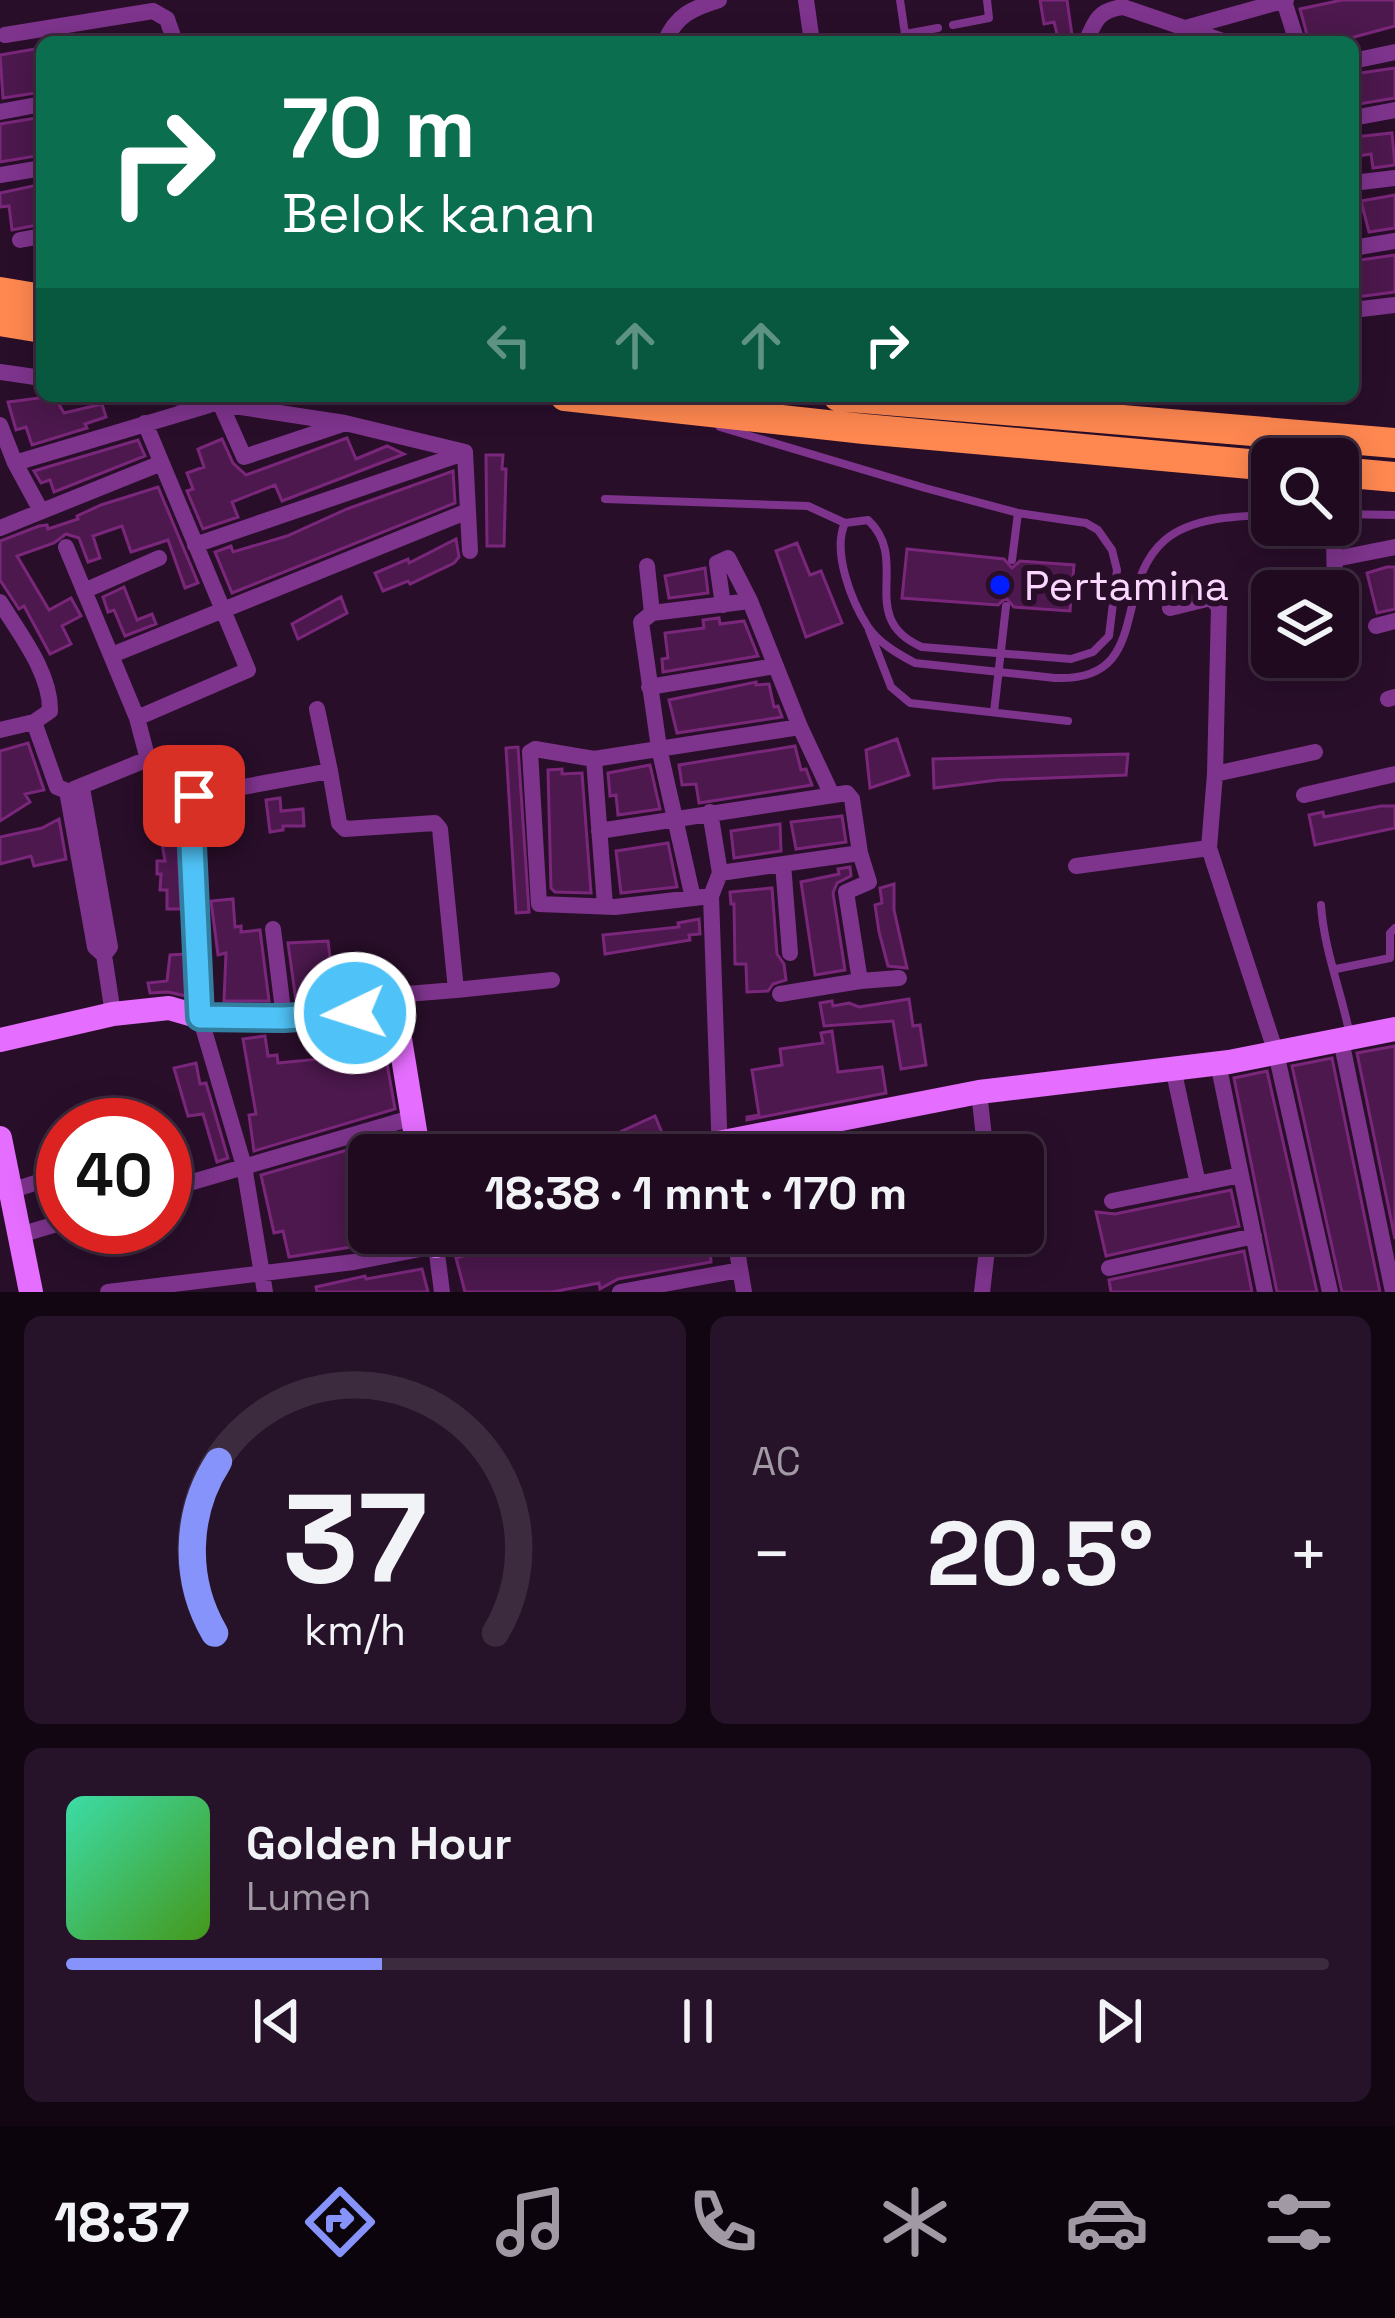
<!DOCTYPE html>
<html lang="id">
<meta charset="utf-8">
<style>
body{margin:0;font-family:"Space Grotesk",sans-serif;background:#271329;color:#f1f3f6;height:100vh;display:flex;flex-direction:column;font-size:45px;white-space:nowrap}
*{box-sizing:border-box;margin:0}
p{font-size:39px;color:#a19aa5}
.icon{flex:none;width:66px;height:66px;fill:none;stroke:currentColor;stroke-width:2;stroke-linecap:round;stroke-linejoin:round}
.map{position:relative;height:1292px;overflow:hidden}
.details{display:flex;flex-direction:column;gap:24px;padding:24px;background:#110612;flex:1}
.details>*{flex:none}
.hud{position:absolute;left:36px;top:36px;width:1323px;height:366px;border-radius:18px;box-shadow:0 6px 30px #0003,0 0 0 3px #3c2b3e;background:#0b6e4f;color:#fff;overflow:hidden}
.controls{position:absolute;left:1251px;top:438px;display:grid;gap:24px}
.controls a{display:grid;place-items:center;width:108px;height:108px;border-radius:18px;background:#1f0a20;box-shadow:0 6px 30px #0003,0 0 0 3px #3c2b3e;font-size:60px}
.speed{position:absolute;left:36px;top:1098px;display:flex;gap:24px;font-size:60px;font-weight:700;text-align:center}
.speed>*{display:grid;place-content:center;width:156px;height:156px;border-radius:50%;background:#1f0a20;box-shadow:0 6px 30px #0003,0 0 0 3px #3c2b3e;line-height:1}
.speed .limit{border:18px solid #d22;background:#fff;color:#111}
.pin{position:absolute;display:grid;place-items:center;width:102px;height:102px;color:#fff;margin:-51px;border-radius:24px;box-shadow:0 6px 18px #0006}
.me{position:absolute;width:132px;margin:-66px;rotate:266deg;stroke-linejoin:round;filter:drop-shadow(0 0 9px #0008)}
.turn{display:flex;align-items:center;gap:42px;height:252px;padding:0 48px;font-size:54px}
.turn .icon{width:156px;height:156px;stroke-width:2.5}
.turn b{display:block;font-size:84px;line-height:102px}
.lanes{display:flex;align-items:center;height:114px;padding:0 48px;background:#0003;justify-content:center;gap:60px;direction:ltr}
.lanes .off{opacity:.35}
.big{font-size:90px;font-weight:700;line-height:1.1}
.details .card{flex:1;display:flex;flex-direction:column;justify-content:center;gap:18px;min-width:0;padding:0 42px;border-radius:18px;background:#271329}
.details .dial{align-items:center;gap:0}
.dial svg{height:312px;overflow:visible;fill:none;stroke:#3c2b3e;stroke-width:7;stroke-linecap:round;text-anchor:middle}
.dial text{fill:#f1f3f6;stroke:none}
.song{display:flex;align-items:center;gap:36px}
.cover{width:144px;height:144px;border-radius:18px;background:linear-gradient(135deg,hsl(160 70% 55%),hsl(100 70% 35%))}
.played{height:12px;border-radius:6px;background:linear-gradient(90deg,#8593fa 25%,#3c2b3e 25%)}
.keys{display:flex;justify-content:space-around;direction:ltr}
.heat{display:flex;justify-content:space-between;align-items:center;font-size:66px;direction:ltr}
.details .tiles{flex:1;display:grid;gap:24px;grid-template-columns:1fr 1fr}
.card:last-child{grid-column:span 2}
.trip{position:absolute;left:348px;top:1134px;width:696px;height:120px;border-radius:18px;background:#1f0a20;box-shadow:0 6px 30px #0003,0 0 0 3px #3c2b3e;font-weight:700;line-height:120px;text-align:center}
.tabs{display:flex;height:192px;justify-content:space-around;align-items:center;background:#0c040d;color:#a19aa5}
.tabs .icon{width:84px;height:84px}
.tabs .current{color:#8593fa}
.tabs b{font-size:54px;color:#f1f3f6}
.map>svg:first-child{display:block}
.building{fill:#4c184d;stroke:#7a277b;stroke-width:3}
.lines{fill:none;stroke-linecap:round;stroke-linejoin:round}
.lane{stroke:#7e348d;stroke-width:8}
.street{stroke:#7e348d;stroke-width:16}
.secondary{stroke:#e56dff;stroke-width:24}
.highway{stroke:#ff8851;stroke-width:30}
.route-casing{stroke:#337fa1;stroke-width:30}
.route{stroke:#4fc3f7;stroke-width:21}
.poi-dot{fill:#021dff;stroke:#290e2a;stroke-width:4.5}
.labels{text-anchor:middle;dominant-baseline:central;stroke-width:12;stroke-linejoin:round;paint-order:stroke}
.poi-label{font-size:42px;fill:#fbd6ff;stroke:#290e2a;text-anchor:start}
</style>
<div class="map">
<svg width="1395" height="1292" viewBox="0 0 1395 1292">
<rect width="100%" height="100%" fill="#290e2a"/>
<path class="building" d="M1040,0H1067L1073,42H1059L1054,22L1044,24Z
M1342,0H1395V26L1336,42H1309L1300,9Z
M35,49L42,50V92L3,98L0,55Z
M1395,68V98L1353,105V74Z
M42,117V155L0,162V124Z
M1392,133L1395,165L1373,168L1371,154L1358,156L1354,137Z
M42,184V224L12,230L9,206L0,207V193Z
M1395,195V228L1369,232L1361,201Z
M1395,255V292L1356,297L1353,261Z
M54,396L64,413L102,404L106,417L85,424L87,428L32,445L26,427L16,430L8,402Z
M347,438L356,459L387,446L404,454L282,501L275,485L232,502L238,517L203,529L187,491L193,489L187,473L204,467L198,449L222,439L233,463L246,475Z
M138,440L145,456L54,492L50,480L41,483L34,471Z
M486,455H503L502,469H506L504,546H487Z
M453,471L455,503L232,593L215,552L231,546L233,552L287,536L347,509Z
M158,487L198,583L185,588L168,540L131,552L122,526L93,536L100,558L88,562L79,538L66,534L54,543L17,556L49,610L71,598L81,616L62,626L71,644L50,654L24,606L19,609L0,580V541L39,526L47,525L48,529L78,519L77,516L101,505Z
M456,539L459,557L454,563L410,584L408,581L383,591L375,573L408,559L409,563Z
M797,543L810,575L821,571L842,623L806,637L776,551Z
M907,549L1004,559L1012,568L1020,561L1074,565L1070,611L1014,607L1006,598L998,605L902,598Z
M1387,567H1395V609L1377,613L1367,573Z
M705,568L708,593L669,598L665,576Z
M124,587L137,620L152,614L156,624L125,636L114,610L108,612L103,597Z
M341,597L347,613L298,639L292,624Z
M719,618L720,624L744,621L758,656L663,672L662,659L668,658L665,633L704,628L703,620Z
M756,682V685L769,684L774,707L778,706L782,717L677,733L669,700Z
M897,739L909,775L870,788L866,750Z
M28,743L44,790L25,794L30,802L0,821V751Z
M795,746L801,770L806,769L812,785L699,803L696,784L682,785L679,765Z
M518,747L529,912L516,913L506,748Z
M1128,754L1126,775L998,780L934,788L933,759Z
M650,765L660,809L618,815L616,795L610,796L608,773Z
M562,769V774L582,773L591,893L555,892L551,888L548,770Z
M280,798L281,811L303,809L304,826H283V830L270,832L266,800Z
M1381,806H1395V828L1315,845L1309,815L1323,812L1324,817Z
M842,816L846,842L796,849L791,822Z
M59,819L66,859L34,866L31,856L0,864V837L42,828Z
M163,821H177L181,909H167V890H160L161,874H157V861H165L161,838L164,837Z
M780,824L781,851L734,858L731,831Z
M668,843L677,887L621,893L616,851Z
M850,867L851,876L837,883L833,893L845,970L815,975L801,882L839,874L838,869Z
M894,884V910L907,968L888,966L879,932L875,905L882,903L880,888Z
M772,888L777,954L784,964L786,980L773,984L768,991L747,992L746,964H735L734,904H731L730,892Z
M233,899L235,927L241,926V932L260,930L269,1001H224L226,953L218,955L211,901Z
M699,919L700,934L689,935L690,940L605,954L603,935L679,927L678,923Z
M328,941L335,998L296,1001L288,943Z
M184,954L186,996L168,992L150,993L148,983L167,981L170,955Z
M909,999L913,1026L920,1025L926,1065L901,1069L893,1021L824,1026L820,1003L832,1001L833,1006L849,1003L859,1007Z
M832,1031L838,1072L882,1067L886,1093L747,1120V1117L759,1115L752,1070L782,1065L780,1049L823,1043L821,1033Z
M265,1036L268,1056L277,1055L278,1063L320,1059V1047H337V1041L348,1040V1047L359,1046L360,1054L385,1052L395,1109L254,1151L249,1115L256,1114L243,1039Z
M1395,1046V1239L1357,1053Z
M1332,1058L1380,1292H1342L1292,1066Z
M196,1063L200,1084L206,1083L228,1158L217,1162L203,1114L188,1116L174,1068Z
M1267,1071L1317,1292H1277L1234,1078Z
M655,1116L668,1147L647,1155H603L598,1142Z
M399,1135L402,1153L369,1155V1163L364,1165L369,1186V1233H414V1237L289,1257L283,1231L274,1233L261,1175Z
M1231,1190L1239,1226L1106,1256L1096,1212L1115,1214Z
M536,1233H599L602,1246L622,1241L621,1233H709L711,1262L618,1279L600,1289L599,1283L552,1292H465L456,1258L475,1253L481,1246Z
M1244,1251L1252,1292H1111L1109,1280Z
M422,1269L428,1292H317L316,1287L365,1276L366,1279Z"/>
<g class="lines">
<path class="lane" d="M900,0L905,34L938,28
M953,25L989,18L987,0
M720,427L925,488L1018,513L1086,523L1098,530L1112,550L1117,570L1109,636L1093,652L1071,659L922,647C855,618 912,561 868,520L845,523C832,551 851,601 868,627C879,643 898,654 915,663L1055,678C1153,682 1111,586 1165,540C1192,517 1238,516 1272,515
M605,499L808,506L845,523
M1338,514L1395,515
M1012,560L1018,513
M869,630L891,687L910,703L1068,721
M994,712L1006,606
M1321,905C1324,949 1340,988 1349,1031
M1336,969L1390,958V933L1395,928"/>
<path class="street" d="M806,0L812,42
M1284,1L1297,42
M1189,27L1286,0
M5,35L153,11L167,19L175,42
M665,42C676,15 693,8 719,0
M1086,42C1095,20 1099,10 1123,7L1226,42
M1353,61L1395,52
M0,112L42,104
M1353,118L1395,110
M0,175L42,168
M1353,183L1395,178
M20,240L42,236
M1353,248L1395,241
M1353,310L1395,305
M1353,325V327
M0,372L42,378
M169,396L345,423L465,452
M220,403L244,457L340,425
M0,425L15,463L40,509
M465,452L470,551
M15,463L209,405
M0,528L159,464
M1334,539L1335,591
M195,545L464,453
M66,547L137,718L147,756L143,761L74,789
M1335,559L1395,547
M647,566L652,613
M84,591L159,558
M0,602C19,633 51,673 50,711L34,722L57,787L67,791L95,947L104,955L110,947L82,788
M723,605L717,563L728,558L750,601L800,727L831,793
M1170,608L1211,598L1219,607L1215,774
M1376,626L1395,621
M112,655L468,511
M649,687L775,666
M1388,699L1395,697
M317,709L330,771
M137,718L248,670L145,423
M0,730L34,722
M1315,752L1215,774L1209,848L1276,1053L1330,1292
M594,759L605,906
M1304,795L1395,774
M710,812L720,873
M599,831L847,793L852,799L860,853L869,882L846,892L860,981L899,978
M783,864L790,953
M1076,866L1209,848
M711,896L615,907L539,904L530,752L535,749L594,759L800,727
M693,898L659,748L641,622L652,613L750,601
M273,929L284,1018
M104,955L113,1014
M456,990L552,980
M780,994L860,981
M1341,1040L1393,1292
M1218,1063L1265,1292
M1173,1068L1198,1184
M979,1092L986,1155
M720,1155L711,896L720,873L860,853
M165,1190L411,1118
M10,1191L63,1174
M1112,1201L1241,1175
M734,1233L744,1292
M20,1235L63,1222
M1109,1268L1254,1236
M108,1292L354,1262L436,1246L442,1292
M265,1292L244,1166L200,1017L189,803L194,796L330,771L339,823L345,829L435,823L440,829L456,990L407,994L391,1011
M620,1292L740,1270
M982,1292L989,1233"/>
<path class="secondary" d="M0,1040L113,1014L169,1008L200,1017L284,1018L391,1011L400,1039L419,1155
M0,1138L31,1292
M685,1155L718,1143L979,1092L1229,1062L1395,1029
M433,1233L436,1246L471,1233"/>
<path class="highway" d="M0,292L42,299
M0,321L42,328
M565,396L864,429L1272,466
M838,396L1395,443
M1338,472L1395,477"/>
</g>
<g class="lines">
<g class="route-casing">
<path id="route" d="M194,796L190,802L200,1017L284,1018L355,1013"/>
</g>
<use href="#route" class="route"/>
</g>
<circle class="poi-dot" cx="1000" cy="585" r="12"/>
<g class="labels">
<g class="poi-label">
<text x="1024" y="585">Pertamina</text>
</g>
</g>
</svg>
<div class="controls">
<a><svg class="icon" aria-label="search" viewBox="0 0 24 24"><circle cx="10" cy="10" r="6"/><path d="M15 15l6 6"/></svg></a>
<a><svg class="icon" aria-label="layers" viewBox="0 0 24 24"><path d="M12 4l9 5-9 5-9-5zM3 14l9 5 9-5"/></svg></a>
</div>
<div class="speed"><div class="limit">40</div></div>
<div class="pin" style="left:194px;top:796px;background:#d93025"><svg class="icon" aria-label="arrive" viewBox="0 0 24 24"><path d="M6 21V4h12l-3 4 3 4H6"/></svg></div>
<svg class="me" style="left:355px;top:1013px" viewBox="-20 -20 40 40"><circle r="17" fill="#4fc3f7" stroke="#fff" stroke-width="3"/><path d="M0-11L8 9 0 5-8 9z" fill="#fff"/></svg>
<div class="trip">18:38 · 1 mnt · 170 m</div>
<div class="hud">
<div class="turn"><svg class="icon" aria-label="right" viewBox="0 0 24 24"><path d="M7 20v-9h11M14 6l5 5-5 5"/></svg><div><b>70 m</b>Belok kanan</div></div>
<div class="lanes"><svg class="icon off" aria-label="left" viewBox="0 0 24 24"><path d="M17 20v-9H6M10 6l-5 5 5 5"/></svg><svg class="icon off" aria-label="ahead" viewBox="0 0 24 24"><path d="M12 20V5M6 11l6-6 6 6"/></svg><svg class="icon off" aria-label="ahead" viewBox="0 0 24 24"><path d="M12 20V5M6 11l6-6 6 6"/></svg><svg class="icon" aria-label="right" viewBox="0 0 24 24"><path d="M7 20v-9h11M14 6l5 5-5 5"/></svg></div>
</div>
</div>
<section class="details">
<div class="tiles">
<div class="card dial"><svg viewBox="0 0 100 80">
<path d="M14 69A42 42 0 1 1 86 69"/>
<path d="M14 69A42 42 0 0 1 15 25" stroke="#8593fa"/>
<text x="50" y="56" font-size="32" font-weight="700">37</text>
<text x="50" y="72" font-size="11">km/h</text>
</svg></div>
<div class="card"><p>AC</p>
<div class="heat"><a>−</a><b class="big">20.5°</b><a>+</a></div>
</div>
<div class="card">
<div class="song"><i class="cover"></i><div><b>Golden Hour</b><p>Lumen</p></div></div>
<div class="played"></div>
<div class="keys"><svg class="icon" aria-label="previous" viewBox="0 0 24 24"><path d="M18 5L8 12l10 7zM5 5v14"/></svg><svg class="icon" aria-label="pause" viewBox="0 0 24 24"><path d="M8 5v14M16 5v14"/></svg><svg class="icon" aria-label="next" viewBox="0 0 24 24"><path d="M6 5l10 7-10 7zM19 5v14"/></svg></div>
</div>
</div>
</section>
<nav class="tabs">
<b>18:37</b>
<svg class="icon current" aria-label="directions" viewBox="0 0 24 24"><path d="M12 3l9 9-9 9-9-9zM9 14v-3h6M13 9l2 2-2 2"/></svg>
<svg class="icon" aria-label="music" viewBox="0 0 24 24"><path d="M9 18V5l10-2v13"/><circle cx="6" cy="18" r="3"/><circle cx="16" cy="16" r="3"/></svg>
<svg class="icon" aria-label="phone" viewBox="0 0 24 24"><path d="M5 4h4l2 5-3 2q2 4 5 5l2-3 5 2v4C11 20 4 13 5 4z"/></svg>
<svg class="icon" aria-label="climate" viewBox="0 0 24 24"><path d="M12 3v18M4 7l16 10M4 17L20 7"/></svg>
<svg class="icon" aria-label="car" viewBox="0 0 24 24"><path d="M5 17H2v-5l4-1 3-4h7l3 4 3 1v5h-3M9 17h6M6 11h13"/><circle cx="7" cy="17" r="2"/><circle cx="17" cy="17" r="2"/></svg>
<svg class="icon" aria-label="filters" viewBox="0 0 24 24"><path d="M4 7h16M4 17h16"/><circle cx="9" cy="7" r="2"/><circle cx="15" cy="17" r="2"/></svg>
</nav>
